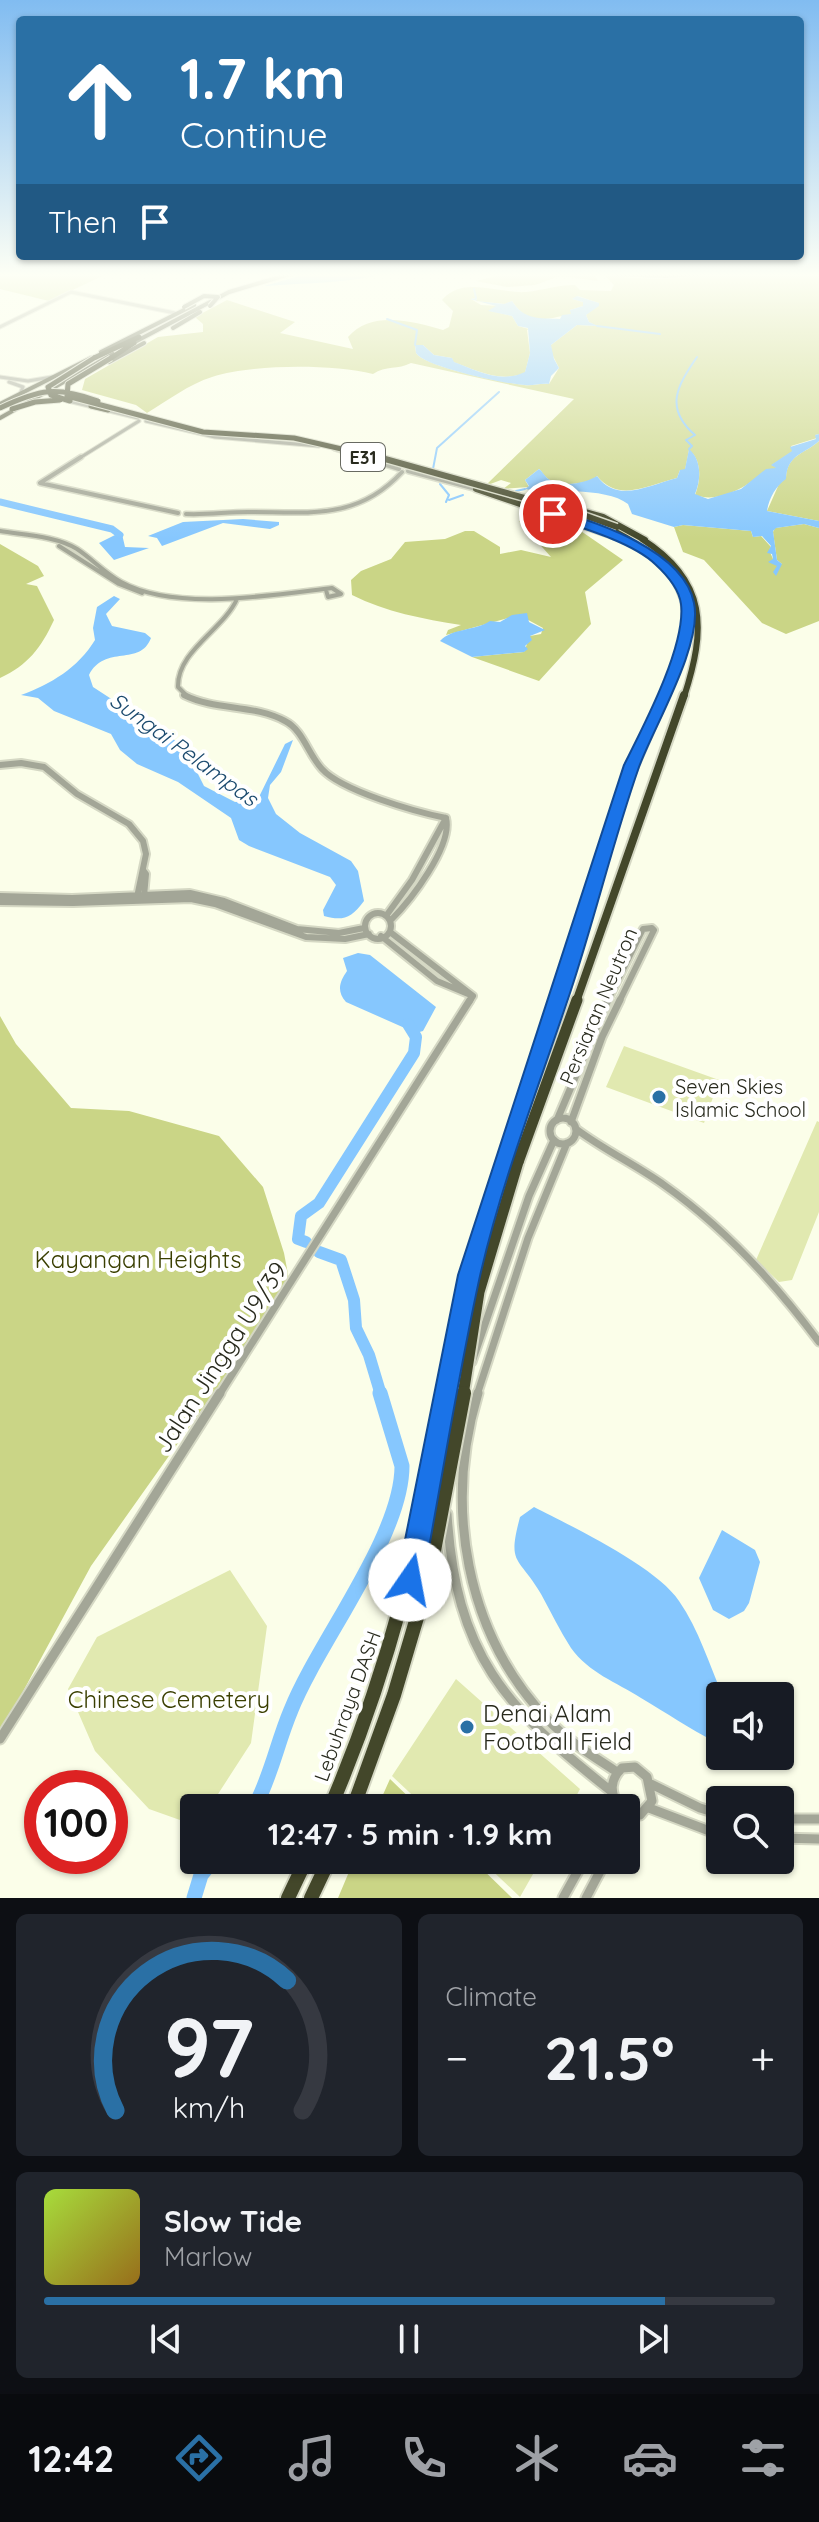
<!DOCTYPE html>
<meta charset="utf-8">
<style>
body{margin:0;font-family:Quicksand,sans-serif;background:#20242c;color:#f1f3f6;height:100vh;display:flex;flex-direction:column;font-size:30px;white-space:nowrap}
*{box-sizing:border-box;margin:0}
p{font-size:26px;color:#9ea1a6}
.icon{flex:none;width:44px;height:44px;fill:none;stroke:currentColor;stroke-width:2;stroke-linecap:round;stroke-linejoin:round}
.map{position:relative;height:1898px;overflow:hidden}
.sheet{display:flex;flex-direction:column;gap:16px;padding:16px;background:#0d0f14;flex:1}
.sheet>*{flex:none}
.banner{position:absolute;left:16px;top:16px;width:788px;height:244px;border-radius:8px;box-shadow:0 2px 6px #0004;background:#2a70a5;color:#fff;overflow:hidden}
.buttons{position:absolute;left:706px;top:1682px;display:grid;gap:16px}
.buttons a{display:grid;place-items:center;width:88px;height:88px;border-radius:8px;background:#171b24;box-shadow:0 2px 6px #0004;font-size:40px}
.speed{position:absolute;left:24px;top:1770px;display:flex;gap:16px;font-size:40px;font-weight:700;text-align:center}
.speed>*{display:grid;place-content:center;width:104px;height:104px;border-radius:50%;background:#171b24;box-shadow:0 2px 6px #0004;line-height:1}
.speed .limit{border:12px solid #d22;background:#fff;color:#111}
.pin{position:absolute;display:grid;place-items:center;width:68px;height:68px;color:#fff;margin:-34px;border:4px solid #fff;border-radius:50%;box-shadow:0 2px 8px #0007}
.me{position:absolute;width:88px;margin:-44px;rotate:12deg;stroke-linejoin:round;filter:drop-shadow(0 0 6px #0008)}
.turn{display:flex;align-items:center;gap:28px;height:168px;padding:0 32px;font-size:36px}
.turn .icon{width:104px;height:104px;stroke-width:2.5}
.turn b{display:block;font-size:56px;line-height:68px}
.then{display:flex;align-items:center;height:76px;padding:0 32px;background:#0003;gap:16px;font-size:30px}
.big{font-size:60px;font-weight:800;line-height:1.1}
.sheet .widget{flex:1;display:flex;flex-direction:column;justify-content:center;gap:12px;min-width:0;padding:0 28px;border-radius:12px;background:#20242c}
.sheet .dial{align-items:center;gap:0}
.dial svg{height:208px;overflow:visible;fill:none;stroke:#363941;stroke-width:7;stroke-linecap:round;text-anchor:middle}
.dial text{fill:#f1f3f6;stroke:none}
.song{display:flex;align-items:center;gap:24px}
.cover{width:96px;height:96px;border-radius:12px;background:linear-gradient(135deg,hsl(80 70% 55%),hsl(40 70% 35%))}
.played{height:8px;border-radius:4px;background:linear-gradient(90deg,#2a70a5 85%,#363941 85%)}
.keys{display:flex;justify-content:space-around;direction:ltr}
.heat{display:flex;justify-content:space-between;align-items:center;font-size:44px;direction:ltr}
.sheet .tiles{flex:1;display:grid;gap:16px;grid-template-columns:1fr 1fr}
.widget:last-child{grid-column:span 2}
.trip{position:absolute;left:180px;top:1794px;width:460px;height:80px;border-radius:8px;background:#171b24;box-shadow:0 2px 6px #0004;font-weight:800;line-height:80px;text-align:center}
.tab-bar{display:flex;height:128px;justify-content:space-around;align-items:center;background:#090b0e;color:#9ea1a6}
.tab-bar .icon{width:56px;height:56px}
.tab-bar .current{color:#2a70a5}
.tab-bar b{font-size:36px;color:#f1f3f6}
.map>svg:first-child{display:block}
.green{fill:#e1e9b0}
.forest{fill:#cad586;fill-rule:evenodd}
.water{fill:#86c7fe}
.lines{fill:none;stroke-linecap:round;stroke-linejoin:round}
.stream{stroke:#86c7fe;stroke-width:2}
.river-far2{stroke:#86c7fe;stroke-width:7}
.river-far1{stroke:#86c7fe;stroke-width:12}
.river{stroke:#86c7fe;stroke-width:15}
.tertiary-far4-casing{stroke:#d5d8c4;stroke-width:5}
.tertiary-far3-casing{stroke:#d5d8c4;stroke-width:7}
.tertiary-far2-casing{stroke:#d5d8c4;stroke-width:10}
.tertiary-far1-casing{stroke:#d5d8c4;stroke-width:11}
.tertiary-casing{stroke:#d5d8c4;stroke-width:13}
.primary-casing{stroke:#d5d8c4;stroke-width:6}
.motorway-far4-casing{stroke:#d5d8c4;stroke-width:7}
.motorway-far3-casing{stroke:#d5d8c4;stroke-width:9}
.motorway-far2-casing{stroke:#d5d8c4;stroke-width:12}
.motorway-far1-casing{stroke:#d5d8c4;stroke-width:15}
.motorway-casing{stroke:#d5d8c4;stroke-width:18}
.tertiary-far4{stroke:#a3a697;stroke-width:3}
.tertiary-far3{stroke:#a3a697;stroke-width:4}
.tertiary-far2{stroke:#a3a697;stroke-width:6}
.tertiary-far1{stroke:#a3a697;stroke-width:7}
.tertiary{stroke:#a3a697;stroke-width:9}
.primary{stroke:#5c6046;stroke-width:4}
.motorway-far4{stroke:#43472a;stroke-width:5}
.motorway-far3{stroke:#43472a;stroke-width:6}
.motorway-far2{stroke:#43472a;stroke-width:8}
.motorway-far1{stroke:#43472a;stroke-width:11}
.motorway{stroke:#43472a;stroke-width:14}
.primary-bridge-casing{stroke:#d5d8c4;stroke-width:6;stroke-linecap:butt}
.motorway-bridge-far3-casing{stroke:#d5d8c4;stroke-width:7;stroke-linecap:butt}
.motorway-bridge-far2-casing{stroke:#d5d8c4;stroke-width:9;stroke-linecap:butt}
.motorway-bridge-far1-casing{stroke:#d5d8c4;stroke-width:15;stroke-linecap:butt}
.motorway-bridge-casing{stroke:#d5d8c4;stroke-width:18;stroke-linecap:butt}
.primary-bridge{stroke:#5c6046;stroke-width:4}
.motorway-bridge-far3{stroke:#43472a;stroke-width:5}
.motorway-bridge-far2{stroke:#43472a;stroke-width:6}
.motorway-bridge-far1{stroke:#43472a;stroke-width:11}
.motorway-bridge{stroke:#43472a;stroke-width:14}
.route{fill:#1a73e8;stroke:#114b97;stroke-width:2}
.poi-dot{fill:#2a70a5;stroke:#fff;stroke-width:3}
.labels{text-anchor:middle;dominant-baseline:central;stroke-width:8;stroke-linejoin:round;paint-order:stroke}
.shield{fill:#fff;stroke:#686a61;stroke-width:2}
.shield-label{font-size:18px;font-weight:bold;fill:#282a1d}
.street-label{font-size:20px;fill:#282a1d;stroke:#fff}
.poi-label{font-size:20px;fill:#282a1d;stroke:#fff;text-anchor:start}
.water-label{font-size:22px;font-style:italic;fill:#1b4a6e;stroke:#fff}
.near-park-label{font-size:24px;fill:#3a3f01;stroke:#fff}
.near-street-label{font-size:24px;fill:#282a1d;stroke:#fff}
.near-poi-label{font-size:24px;fill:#282a1d;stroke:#fff;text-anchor:start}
</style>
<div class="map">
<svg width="819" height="1898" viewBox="0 0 819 1898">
<rect width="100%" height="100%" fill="#fbfee9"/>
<path class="green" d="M624,1046L719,1080L704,1123L606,1087Z
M817,1121L819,1122V1212L792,1280L779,1282L756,1260Z
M230,1570L267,1626L251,1743L209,1808H194V1825L149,1809L95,1751L68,1689L97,1637Z
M456,1679L580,1789L570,1808H426L392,1776Z
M481,1860H541L520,1897Z"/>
<path class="forest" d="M0,273H109L49,301L0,289Z
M508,273L594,275L598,281L560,276L535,285L507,287L476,281Z
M724,273H819V434L815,435L817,438L791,446L793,451L772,465L777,468L773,471L766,470C748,486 720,504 695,495C701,480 702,460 689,450L685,470H680L677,478C648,485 619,503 597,476C589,484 559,488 547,478C543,475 542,471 539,469L525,480L529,487L503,489L511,483L501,480L485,486L574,399L411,363C398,370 386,365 373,374C331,364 253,364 212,377C189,384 167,401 147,413L136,405L82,390L85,379L158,337L203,332V324L195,317L227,300L295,322L280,333L353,349L348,337C371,310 413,321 443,330L449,327L453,311L442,300C463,275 499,294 526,292C544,290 557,285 575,285L580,290L611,291L614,285L605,276L655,279ZM578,296L599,303L586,315L589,322L597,326L577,325L551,345L550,350L559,368L549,384C540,383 533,386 524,385C505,383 425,367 416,353L415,345H423L434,355L452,358L453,362C476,370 499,383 525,373L530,353L527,330L529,329L518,326L512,316L491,311L499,306L481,305L471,299L477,298L476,301L505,304L512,301C530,329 551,317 573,314L570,310L583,306V302L572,299Z
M819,441V521L767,511L779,484L786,478C787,454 805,454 819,441Z
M534,516L575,527L623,560L585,592L591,624L539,681L472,657L524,652L530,636L541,634L543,628L519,615L446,635L448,630L461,625C423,619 386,612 352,595L351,580L361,571L391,559L405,542L445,539L465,531H474L500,547V554L521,550L551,557L519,521Z
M804,524L819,528V621L786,634L762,623L704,560L683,552L674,527L683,525L751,531L753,537L761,536L771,547L769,550L773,559L782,564L777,560L773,532L775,528Z
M0,544L38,566L44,576L26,584L37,586L54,620C41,648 28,665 0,678Z
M0,1016L16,1044L71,1108L129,1111L219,1136L263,1187L284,1253L290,1285L91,1566L0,1734Z
M390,1779L420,1808H377Z
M354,1860H473L512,1898H338Z"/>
<path class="water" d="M310,273H390C349,283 307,283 264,286Z
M577,296L599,303V306L586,315L589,322L598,326L577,325L551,345L554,359L559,368L551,376L549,384C540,383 533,386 525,385C505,384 425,367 416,353L415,345H423L434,355L452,358L454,362C476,370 500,384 525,372L530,353L528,328L518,326L512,316L488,311L496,306L470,299L477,298L476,301L504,304L512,301C524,320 539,318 560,319L562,315L571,314L570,310L583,306V302L572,299Z
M819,434V441C805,454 787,454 786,479C776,486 769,498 767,511L819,521V528L804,524L776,528L773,531L777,560L782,564L776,576L773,572L777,566L768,562L773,559L772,554L767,553L771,546L762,536L753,537L751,531L683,525L674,527L632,514L628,504C605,486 546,493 525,489L529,486L525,480L539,469C542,471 544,475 547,478C562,490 590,481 597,476C617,504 649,485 677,478L680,470L685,469L689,449C702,460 701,480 695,494L708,499L741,489L766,469L776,468L771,465L792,451L790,447L816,439L815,435Z
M243,519L279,522V525L270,529L223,523L162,546L157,538L148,536L183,522Z
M113,528L122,534L125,547L149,548L114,560L99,543L117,534Z
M114,596L120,599L106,614L112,626L145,633L151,638C140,667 105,644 89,675L93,687L176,741L189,756L204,786L235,802L258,799L285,744L293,740L281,772L270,785L268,798L276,814L300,833L351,861L358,871L364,901C351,919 342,921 324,916L323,910L336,885L330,877L249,846L239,840L231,818L178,782L137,764L120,750L111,734L54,711L38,698L21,695C51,684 78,668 95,640L93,628L97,607Z
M527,613L529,622L545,630L530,636L532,640L525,646L528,649L524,652L472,657L440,641C452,628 475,631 490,621L500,622L512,615Z
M358,953L370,955L436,1007L423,1031L416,1033L346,1002C336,991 340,981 347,971L343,958Z
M534,1507C571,1526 657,1567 679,1601C699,1630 709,1664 723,1696H720V1741L716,1742C689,1729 667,1713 641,1698C616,1682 589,1673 571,1648C560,1631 551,1612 541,1594C518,1555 507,1566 520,1517Z
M722,1530L755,1550L760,1562L749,1603L744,1611L729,1619L713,1610L699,1578Z"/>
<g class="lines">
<path class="stream" d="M474,289L476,298
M387,319L417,330L415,345
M597,326L660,334
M689,449L692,446L686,440L695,435C664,408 677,386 697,357
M433,469L437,448L499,392
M440,484L449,495L446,502
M516,491L525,489
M449,500L463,495"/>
<path class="river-far2" d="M0,502L112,529L120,535"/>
<path class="river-far1" d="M306,1242L298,1239L301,1216L319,1203L414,1053L416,1037L408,1024
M319,1252L341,1260L354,1300L356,1328L369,1355L381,1395"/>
<path class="river" d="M254,1808C271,1777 277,1743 291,1710C318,1642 402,1537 402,1466L380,1393
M194,1898L201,1875L213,1860"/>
<g class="tertiary-far4-casing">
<path id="tertiary-far4" d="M0,327L71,292L175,313
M0,377L28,381L52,377
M9,382L23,387L20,394
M64,400L138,418
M146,421L215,437L319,446
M334,449L367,459
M78,459L139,421"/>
</g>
<g class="tertiary-far3-casing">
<path id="tertiary-far3" d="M361,457L399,469
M408,471L476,489
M40,483L178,513
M40,483L81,457
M186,514C207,515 227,512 248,512C308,512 357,521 402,472
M0,531C24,535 56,536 77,549C92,559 105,573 121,582C175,612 273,595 332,588L341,594L328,597L326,590
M59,546L119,584L142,593
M188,697L178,687C177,651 223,630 237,599"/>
</g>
<g class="tertiary-far2-casing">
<path id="tertiary-far2" d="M184,695C216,711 254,704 285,721C303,730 308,754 322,769C342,791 416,812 446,818
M0,765L21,763L44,767L77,794L129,824L143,841L146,854L137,897
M143,870L146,874L144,896
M0,896L72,898L190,893L224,901L297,929L339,933L364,928
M0,902L73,903L191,899L215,904L306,937L345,939L369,934
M365 926a13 13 0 1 1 26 0a13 13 0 1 1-26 0Z
M386,916L412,880L446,818
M391,920C410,901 453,846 446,818
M390,932L473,996
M381,936L437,981L473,996
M469,1002L473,996
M607,1002L643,929L652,928L654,930L619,1002"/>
</g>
<g class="tertiary-far1-casing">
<path id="tertiary-far1" d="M550 1131a13 13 0 1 1 26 0a13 13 0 1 1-26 0Z
M557,1120L608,1000
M571,1122L602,1037L620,1000
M576,1129C604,1150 636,1165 664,1185C725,1228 775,1283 819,1342
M472,1362L529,1196L554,1140
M219,1395L470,1000
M477,1395L528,1238L567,1143"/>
</g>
<g class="tertiary-casing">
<path id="tertiary" d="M478,1393C444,1506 465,1633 548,1720C568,1741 593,1756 617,1772
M447,1514C456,1655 504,1707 611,1791
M0,1739L220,1393
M651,1784L700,1808L720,1814
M619,1808C610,1793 609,1780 622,1768L635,1767L647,1777L652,1801L640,1815L626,1814
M649,1808L720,1835
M780,1819H819
M780,1838L819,1839
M563,1898L584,1860
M586,1898L606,1860"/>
</g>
<g class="primary-casing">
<path id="primary" d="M602,273L665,276L708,273
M173,328L200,312
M131,344L229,292L293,273
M101,352L194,305
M109,362L144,343
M0,404L91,358
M0,418L113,354"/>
</g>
<g class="motorway-far4-casing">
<path id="motorway-far4" d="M94,358L139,337
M111,358L134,343
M91,406L108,410"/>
</g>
<g class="motorway-far3-casing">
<path id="motorway-far3" d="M476,489L614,536
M560,505L603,517L645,540
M612,530C694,572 702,616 664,697
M642,539C708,581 706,629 684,697"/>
</g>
<g class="motorway-far2-casing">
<path id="motorway-far2" d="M557,1002L623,791L665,695
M576,1002L684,695"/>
</g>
<g class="motorway-far1-casing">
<path id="motorway-far1" d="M518,1162L577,1000
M447,1395L480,1237L558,1000"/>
</g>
<g class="motorway-casing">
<path id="motorway" d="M330,1808C388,1674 422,1536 447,1393
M288,1898L306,1860
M311,1898L329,1860"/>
</g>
<use href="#tertiary-far4" class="tertiary-far4"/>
<use href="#tertiary-far3" class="tertiary-far3"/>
<use href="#tertiary-far2" class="tertiary-far2"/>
<use href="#tertiary-far1" class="tertiary-far1"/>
<use href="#tertiary" class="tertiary"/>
<use href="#primary" class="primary"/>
<use href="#motorway-far4" class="motorway-far4"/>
<use href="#motorway-far3" class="motorway-far3"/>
<use href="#motorway-far2" class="motorway-far2"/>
<use href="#motorway-far1" class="motorway-far1"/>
<use href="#motorway" class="motorway"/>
<g class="primary-bridge-casing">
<path id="primary-bridge" d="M184,307L204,296L218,297L210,306"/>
</g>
<g class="motorway-bridge-far3-casing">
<path id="motorway-bridge-far3" d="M111,358L68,384L67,396L203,432L294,438L385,459
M70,401L51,395L48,387L94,358
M0,408C40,389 56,386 98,401
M12,409L35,402L60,400"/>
</g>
<g class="motorway-bridge-far2-casing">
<path id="motorway-bridge-far2" d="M378,457L575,512L617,527"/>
</g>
<g class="motorway-bridge-far1-casing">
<path id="motorway-bridge-far1" d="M463,1395L479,1292L518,1162"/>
</g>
<g class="motorway-bridge-casing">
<path id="motorway-bridge" d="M353,1808L394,1695L429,1577L464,1393"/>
</g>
<use href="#primary-bridge" class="primary-bridge"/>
<use href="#motorway-bridge-far3" class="motorway-bridge-far3"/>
<use href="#motorway-bridge-far2" class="motorway-bridge-far2"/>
<use href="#motorway-bridge-far1" class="motorway-bridge-far1"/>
<use href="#motorway-bridge" class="motorway-bridge"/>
</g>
<linearGradient id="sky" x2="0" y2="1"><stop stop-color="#81bcf1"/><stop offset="0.51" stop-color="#fdfff5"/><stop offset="1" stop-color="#fdfff5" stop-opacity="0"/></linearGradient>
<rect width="819" height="539" fill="url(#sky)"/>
<path class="route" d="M553,510C598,522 684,551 694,603C703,645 654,726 639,767C613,841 595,918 570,993C539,1086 502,1180 480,1276C458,1376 442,1479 423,1580L419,1589L410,1593L401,1589L397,1580L458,1275L624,765C643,727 686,646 681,604C679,589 666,574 655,564C632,542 579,527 549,517V511Z"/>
<g class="poi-dot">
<circle cx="659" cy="1097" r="8"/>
<circle cx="467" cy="1727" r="8"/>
</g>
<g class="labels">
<rect class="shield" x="341" y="443" width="44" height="28" rx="6"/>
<g class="shield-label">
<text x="363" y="457">E31</text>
</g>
<g class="street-label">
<text transform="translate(598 1006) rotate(-67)">Persiaran Neutron</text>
<text transform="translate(347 1706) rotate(-70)">Lebuhraya DASH</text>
</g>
<g class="poi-label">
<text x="675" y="1086">Seven Skies<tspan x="675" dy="23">Islamic School</tspan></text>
</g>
<g class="water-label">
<text transform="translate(184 749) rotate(36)">Sungai Pelampas</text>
</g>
<g class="near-park-label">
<text x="138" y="1259">Kayangan Heights</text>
<text x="169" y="1699">Chinese Cemetery</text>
</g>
<g class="near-street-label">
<text transform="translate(220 1357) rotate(-57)">Jalan Jingga U9/39</text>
</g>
<g class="near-poi-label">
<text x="483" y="1713">Denai Alam<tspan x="483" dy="28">Football Field</tspan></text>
</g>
</g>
</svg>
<div class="buttons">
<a><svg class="icon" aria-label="sound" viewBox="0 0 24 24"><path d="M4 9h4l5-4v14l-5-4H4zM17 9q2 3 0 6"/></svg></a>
<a><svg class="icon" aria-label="search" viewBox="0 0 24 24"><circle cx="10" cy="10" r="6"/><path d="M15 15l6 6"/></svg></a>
</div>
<div class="speed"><div class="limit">100</div></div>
<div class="pin" style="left:553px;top:514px;background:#d93025"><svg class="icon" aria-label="arrive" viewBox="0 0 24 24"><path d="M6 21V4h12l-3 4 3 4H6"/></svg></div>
<svg class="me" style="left:410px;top:1580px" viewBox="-20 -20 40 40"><circle r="19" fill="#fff"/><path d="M0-13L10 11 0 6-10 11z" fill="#1a73e8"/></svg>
<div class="trip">12:47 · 5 min · 1.9 km</div>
<div class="banner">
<div class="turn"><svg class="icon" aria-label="ahead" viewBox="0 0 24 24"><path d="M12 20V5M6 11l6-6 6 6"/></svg><div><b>1.7 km</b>Continue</div></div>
<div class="then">Then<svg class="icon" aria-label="arrive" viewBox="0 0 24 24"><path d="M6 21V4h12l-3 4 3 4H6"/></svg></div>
</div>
</div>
<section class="sheet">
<div class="tiles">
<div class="widget dial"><svg viewBox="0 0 100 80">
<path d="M14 69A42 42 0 1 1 86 69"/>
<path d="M14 69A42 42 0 0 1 80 19" stroke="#2a70a5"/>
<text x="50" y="56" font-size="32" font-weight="700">97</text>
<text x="50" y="72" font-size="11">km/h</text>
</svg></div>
<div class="widget"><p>Climate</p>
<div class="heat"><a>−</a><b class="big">21.5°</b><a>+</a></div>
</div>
<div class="widget">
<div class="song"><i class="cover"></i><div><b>Slow Tide</b><p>Marlow</p></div></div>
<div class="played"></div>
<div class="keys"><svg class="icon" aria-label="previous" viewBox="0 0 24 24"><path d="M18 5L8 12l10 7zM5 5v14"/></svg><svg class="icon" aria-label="pause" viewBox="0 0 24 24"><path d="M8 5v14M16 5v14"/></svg><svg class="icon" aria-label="next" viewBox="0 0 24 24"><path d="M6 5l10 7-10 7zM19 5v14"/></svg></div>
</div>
</div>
</section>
<nav class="tab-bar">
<b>12:42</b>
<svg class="icon current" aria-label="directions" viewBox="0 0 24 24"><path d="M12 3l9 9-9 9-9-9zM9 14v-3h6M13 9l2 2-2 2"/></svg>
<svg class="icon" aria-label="music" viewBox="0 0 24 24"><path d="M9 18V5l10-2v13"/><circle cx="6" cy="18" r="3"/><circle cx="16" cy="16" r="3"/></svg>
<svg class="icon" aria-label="phone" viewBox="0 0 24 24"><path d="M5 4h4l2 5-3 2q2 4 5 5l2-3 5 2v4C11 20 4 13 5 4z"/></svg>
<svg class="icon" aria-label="climate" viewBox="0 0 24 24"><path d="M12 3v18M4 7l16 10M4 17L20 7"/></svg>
<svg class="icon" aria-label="car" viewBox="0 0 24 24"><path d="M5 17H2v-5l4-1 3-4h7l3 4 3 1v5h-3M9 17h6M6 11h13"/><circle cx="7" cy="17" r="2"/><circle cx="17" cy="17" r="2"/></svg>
<svg class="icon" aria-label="filters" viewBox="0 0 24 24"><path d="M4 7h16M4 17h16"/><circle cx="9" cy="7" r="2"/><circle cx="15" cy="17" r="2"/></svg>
</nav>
